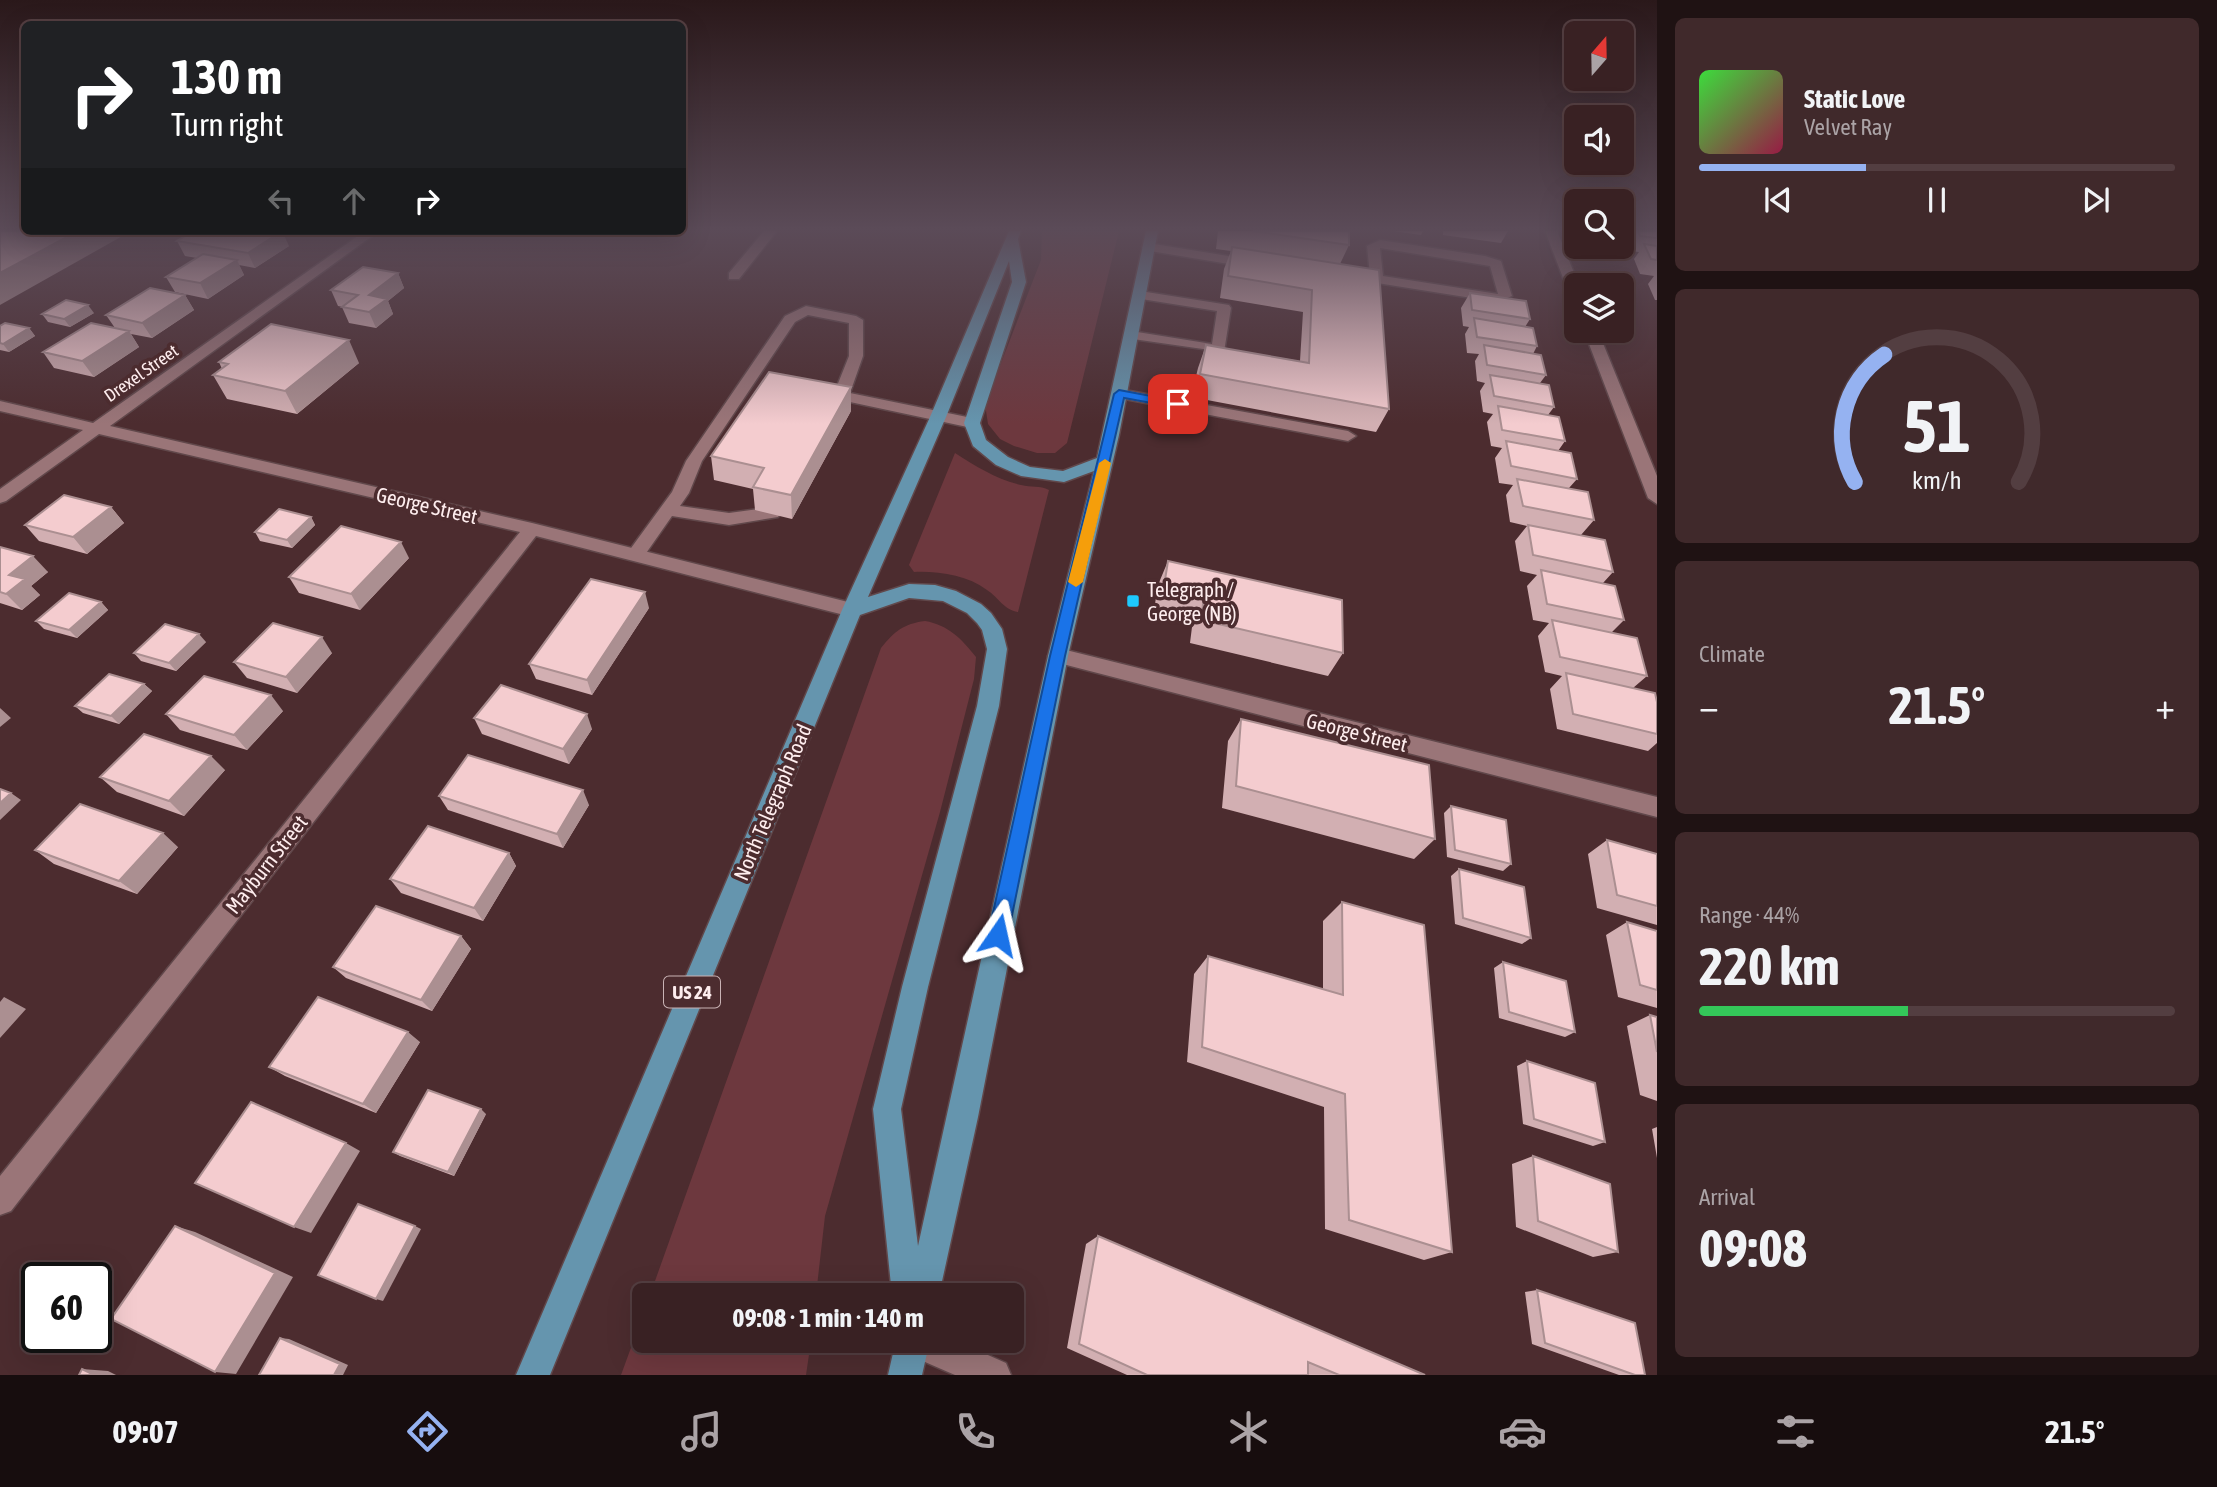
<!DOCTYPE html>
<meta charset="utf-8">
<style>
body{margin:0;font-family:"Asap Condensed",sans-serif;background:#40292b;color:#f1f3f6;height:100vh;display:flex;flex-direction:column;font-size:26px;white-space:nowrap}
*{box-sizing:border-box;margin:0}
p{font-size:23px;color:#aba3a6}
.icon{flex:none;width:38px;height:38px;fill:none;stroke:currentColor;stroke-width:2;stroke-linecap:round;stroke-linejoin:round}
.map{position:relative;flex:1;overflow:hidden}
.side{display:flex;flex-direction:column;gap:18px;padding:18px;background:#1f1213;width:560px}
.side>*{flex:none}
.guide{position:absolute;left:21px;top:21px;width:665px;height:214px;border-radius:10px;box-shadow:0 7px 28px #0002,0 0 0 2px #533e41;background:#202124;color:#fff;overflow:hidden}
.needle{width:46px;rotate:20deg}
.buttons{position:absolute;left:1564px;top:21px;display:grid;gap:14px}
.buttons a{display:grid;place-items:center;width:70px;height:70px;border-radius:10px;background:#392123;box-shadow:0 7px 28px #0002,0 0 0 2px #533e41;font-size:35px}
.speed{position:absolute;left:21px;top:1262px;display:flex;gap:14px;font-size:35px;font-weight:700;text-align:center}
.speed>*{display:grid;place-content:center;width:91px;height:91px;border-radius:50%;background:#392123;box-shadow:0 7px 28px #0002,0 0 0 2px #533e41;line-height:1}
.speed .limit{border:4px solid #111;border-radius:10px;background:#fff;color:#111}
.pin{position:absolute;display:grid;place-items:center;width:60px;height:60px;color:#fff;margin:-30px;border-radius:14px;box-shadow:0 4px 10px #0006}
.me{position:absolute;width:77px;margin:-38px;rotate:11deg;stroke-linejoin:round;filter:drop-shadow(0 0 5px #0008)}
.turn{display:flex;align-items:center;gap:24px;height:147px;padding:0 35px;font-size:32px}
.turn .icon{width:91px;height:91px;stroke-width:2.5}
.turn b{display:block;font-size:49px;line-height:60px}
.lanes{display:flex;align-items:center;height:66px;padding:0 35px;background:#0003;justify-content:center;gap:35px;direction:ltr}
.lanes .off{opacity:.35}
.big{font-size:52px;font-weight:700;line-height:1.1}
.side .widget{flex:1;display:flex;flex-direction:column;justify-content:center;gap:10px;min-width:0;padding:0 24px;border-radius:10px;background:#40292b}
.side .dial{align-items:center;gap:0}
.dial svg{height:182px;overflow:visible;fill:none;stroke:#533e41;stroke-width:7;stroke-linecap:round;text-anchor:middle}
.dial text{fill:#f1f3f6;stroke:none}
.song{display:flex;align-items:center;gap:21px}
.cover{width:84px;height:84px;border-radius:10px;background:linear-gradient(135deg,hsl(120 70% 55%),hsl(340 70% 35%))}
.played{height:7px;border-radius:4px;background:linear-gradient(90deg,#95b2f1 35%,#533e41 35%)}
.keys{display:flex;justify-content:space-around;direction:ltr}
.heat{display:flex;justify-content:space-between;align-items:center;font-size:38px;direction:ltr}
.charge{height:10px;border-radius:5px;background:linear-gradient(90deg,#34c759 44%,#533e41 0)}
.trip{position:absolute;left:632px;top:1283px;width:392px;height:70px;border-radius:10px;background:#392123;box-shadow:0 7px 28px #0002,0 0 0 2px #533e41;font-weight:700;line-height:70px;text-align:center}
.tab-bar{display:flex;height:112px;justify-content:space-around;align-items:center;background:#170d0e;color:#aba3a6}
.tab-bar .icon{width:49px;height:49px}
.tab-bar .active{color:#95b2f1}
.tab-bar b{font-size:32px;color:#f1f3f6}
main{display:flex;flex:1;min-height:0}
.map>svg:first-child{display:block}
.green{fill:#6d383e}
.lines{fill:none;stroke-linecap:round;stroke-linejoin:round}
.lane-casing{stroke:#61484b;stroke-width:3}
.street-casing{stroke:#61484b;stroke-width:3}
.primary-casing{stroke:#61484b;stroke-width:3}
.lane{fill:#9a7578;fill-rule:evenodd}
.street{fill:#9a7578;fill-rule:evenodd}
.primary{fill:#6595ae;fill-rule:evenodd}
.wall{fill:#d2afb2}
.shaded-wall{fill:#ab8f91}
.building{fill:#f4cccf;stroke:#ab8f91;stroke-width:2}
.route{fill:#1a73e8;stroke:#114b97;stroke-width:2}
.slow{fill:#f59e0b}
.poi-dot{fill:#1ec9fd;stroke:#4c2c2f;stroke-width:2.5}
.labels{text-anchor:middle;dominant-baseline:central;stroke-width:7;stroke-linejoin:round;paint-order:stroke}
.far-street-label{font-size:18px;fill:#feedee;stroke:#4c2c2f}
.shield{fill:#4c2c2f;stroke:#c9b3b5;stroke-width:2}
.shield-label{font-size:19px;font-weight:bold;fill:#feedee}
.street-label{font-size:21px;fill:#feedee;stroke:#4c2c2f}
.poi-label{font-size:21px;fill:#feedee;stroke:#4c2c2f;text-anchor:start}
</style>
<main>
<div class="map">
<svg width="1657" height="1375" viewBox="0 0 1657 1375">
<rect width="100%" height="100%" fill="#4c2c2f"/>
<path class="green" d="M1042,231H1119L1067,443L1055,453H1037L1014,446L1000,439L988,424L985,404L1041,260Z
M955,453C977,467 996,479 1021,485C1031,488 1040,485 1049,490L1018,612C1004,610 998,597 987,590C967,575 938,571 914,572L909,565Z
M925,621C948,625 961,638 976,657L974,679L940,812L825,1216L816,1295H650L881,648C895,631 903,624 925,621Z
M644,1312V1340L811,1341L806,1375H621Z"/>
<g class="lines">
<g class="lane-casing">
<path id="lane" d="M1380,240L1485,256L1501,261L1512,296L1497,302L1377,283L1346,281V275H1370L1367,246ZM1380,248L1490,266L1498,294L1383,276Z
M1148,243L1253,260L1259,264L1253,268L1144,250L1142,247Z
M1140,291L1229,305L1231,308L1224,352L1126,338L1124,335L1131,331L1212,344L1217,311L1135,298V292Z
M806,306L856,316L863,320V356L850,393L972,418L980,423L972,428L836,399L833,396L849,356V323L808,315L795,322L702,461L689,493L680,506L729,513L766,508L778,490H790L793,494L778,517L729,525L672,516L642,559H628L626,555L672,492L686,461L785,316Z
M1119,389L1348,431L1356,436L1348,441L1114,397L1111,394Z
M898,1340H954L1006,1363L1011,1375H955L902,1352Z"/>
</g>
<g class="street-casing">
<path id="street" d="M365,231H379L110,426L532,523L852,603L859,605L862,610L859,615L852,617L536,536L11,1211L0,1215V1176L520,532L99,434L6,501L0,503V489L83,430L0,411V401L93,423Z
M764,231H777L739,279H729V273Z
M1545,231H1557L1579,285H1577V300L1570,296Z
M1584,331H1598L1657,476V504L1648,498Z
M1058,648L1657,797V817L1051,661L1048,656L1051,651Z"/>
</g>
<g class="primary-casing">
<path id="primary" d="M1009,231H1021L1018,239L1026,282L980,423L986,440L1008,457L1030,467L1063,471L1097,458L1146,231H1158L1119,435L1068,656L978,1117L939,1295H892L873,1109L902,987L977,706L987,649L982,630L977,623L967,613L943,601L909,598L860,615L550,1375H516L842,610L930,417ZM1009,261L1012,282L964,423L973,446L996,465L1021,476L1064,482L1094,471L1048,656L918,1246L901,1109L928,987L999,706L1007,649L1002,629L991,613L981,604L956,591L935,585L909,584L868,597L946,417Z
M896,1340H930L922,1375H888Z"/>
</g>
<use href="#lane" class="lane"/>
<use href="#street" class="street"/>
<use href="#primary" class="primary"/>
</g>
<path class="wall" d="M1218,231H1349V245L1340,264L1389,409L1376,432L1191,397L1198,368L1206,345L1300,361L1303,312L1220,298L1224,269L1231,251L1216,249Z
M1393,231H1423L1421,235Z
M1443,231H1508L1501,243L1443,235Z
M1627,231H1657V300H1655L1648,284L1654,276L1640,274L1634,259L1639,252L1630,251L1623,236Z
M177,241L289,246L255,268L239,265L244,275L208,299L175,292L166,277L197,258L185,256Z
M398,273L404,288L388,301L393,314L376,328L349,323L342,307H343L338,306L331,290Z
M1470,293L1530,319L1525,327L1537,346L1533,354L1546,375L1540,383L1554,407L1548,415L1565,441L1558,451L1577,479L1569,488L1594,520L1581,535L1613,572L1603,583L1624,620L1611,633L1647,676L1633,688L1657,702V743L1648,751L1557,729L1550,689L1562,676L1545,672L1538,636L1549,623L1533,620L1527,586L1537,575L1520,571L1515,541L1527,526L1510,522L1506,495L1513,485L1499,483L1495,458L1502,448L1491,446L1487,422L1493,414L1483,412L1480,391L1485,383L1477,381L1475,361L1479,354L1467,353L1465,334L1469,327L1463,326L1461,308Z
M185,295L194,310L152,338L131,334L139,347L94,377L54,368L43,352L115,328L106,315Z
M94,313L70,327L48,322L42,314Z
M0,326L29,328L35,336L9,352L0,350Z
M219,362L359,363L297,414L227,399L213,375L222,369Z
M851,411L792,519L755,510L753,489L714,480L711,456Z
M111,507L124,523L87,554L39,541L25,525Z
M311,517L315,525L292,548L260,541L255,532Z
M0,547L48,572L31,586L40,595L22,610L0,603Z
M409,558L360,610L299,593L289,577Z
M1168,561L1343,653L1328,676L1190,643L1193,619L1154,610L1158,585Z
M101,602L108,610L77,638L44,629L36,621Z
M649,608L592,695L536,679L529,664Z
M206,642L176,671L141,661L134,653Z
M332,653L297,693L247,678L234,662Z
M144,684L152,691L119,724L83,713L75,706Z
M283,711L247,750L180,730L166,714Z
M474,718L592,729L569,764L482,734Z
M1241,719L1435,839L1414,859L1222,808L1228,741Z
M225,770L184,816L117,792L100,777Z
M439,796L589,805L563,848L448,810Z
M1451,806L1511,864L1503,871L1447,857L1444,813Z
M1607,840L1657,854V925L1597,908L1588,854Z
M178,847L137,894L54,864L35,850Z
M509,853L516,866L483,921L401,893L390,879Z
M1459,869L1531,938L1522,944L1455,924L1451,876Z
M1342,902L1452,1252L1424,1260L1325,1229L1324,1107L1187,1062L1194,974L1208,956L1323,989V921Z
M1627,922L1657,931V1008L1618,997L1606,935Z
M461,936L471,949L432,1011L346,978L333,967Z
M1503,962L1575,1032L1565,1037L1499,1018L1494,968Z
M1650,1015L1657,1017V1101L1640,1095L1627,1026Z
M420,1042L376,1113L285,1076L269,1067Z
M1527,1061L1605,1142L1593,1146L1523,1124L1517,1066Z
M486,1114L454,1176L400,1156L393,1152Z
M1657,1127V1158L1652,1129Z
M1533,1156L1618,1252L1593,1257L1516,1227L1512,1164Z
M1098,1236L1425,1375H1127L1067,1348L1086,1244Z
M1537,1290L1645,1375H1619L1532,1344L1525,1292Z"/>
<path class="shaded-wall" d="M78,231H124L126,234L0,305V273Z
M282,231L289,246L255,268L248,253Z
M237,260L244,275L208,299L200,283Z
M398,273L404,288L388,301L393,314L376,328L369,312V295Z
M185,295L194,310L152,338L142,323Z
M88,305L94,313L70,327L64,319Z
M29,328L35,336L9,352L3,344Z
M129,331L139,347L94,377L82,361Z
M349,340L359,363L297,414L285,391Z
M851,387V411L792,519L791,495Z
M111,507L124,523L87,554L73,537Z
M311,517L315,525L292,548L287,540Z
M401,542L409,558L360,610L351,594Z
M33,556L48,572L31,586L40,595L22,610L6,594L9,575Z
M645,592L649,608L592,695L587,680Z
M101,602L108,610L77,638L69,630Z
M199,634L206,642L176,671L169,663Z
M322,637L332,653L297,693L286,677Z
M144,684L152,691L119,724L111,716Z
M271,695L283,711L247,750L234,735Z
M0,708L11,718L0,727Z
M587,714L592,729L569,764L563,749Z
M211,756L225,770L184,816L169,801Z
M583,790L589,805L563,848L557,834Z
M11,793L21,800L0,820V803Z
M163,833L178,847L137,894L119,881Z
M509,853L516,866L483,921L474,908Z
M461,936L471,949L432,1011L421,1000Z
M4,997L26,1009L0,1038V1002Z
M408,1032L420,1042L376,1113L363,1104Z
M481,1109L486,1114L454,1176L448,1172Z
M346,1143L360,1151L311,1233L294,1227Z
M175,1226L195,1232L293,1277L236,1374L215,1372Z
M415,1226L421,1229L383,1301L376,1299Z
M280,1338L289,1339L348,1365L343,1375H334Z
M82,1369L108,1371L116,1375H94Z"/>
<path class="building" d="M0,231H78L0,273Z
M193,231H228L236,233L239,231H282L248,253L177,241Z
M1253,231H1349V245Z
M1638,231H1657V238L1640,236Z
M1644,244L1657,246V260L1651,259Z
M1232,247L1379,270L1389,409L1200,374L1206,345L1309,363L1312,290L1228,276Z
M203,254L237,260L200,283L166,277Z
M363,267L398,273L369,295L387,299L369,312L342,307L358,295L331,290Z
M150,288L185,295L142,323L106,315Z
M1470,293L1526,301L1530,319L1472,310Z
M66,300L88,305L64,319L42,314Z
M1474,318L1533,328L1537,346L1477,337Z
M5,323L29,328L3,344L0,343V326Z
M91,323L129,331L82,361L43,352Z
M271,324L349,340L285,391L213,375L228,364L219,362Z
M1484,345L1541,355L1546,375L1487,365Z
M769,372L851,387L791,495L753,487L764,468L711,456Z
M1490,375L1549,385L1554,407L1494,396Z
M1498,406L1559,417L1565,441L1502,430Z
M1506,441L1571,453L1577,479L1511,466Z
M1517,479L1588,492L1594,520L1523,506Z
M64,495L111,507L73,537L25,525Z
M279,509L311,517L287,540L255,532Z
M1528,525L1605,540L1613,572L1533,555Z
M341,526L401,542L351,594L289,577Z
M0,547L33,556L9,575L25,579L6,594L0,592Z
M1168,561L1342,600L1343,653L1201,620L1204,596L1164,586Z
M1541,570L1615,586L1624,620L1547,604Z
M591,579L645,592L587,680L529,664Z
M69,593L101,602L69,630L36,621Z
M1552,620L1637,638L1647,676L1560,657Z
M273,623L322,637L286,677L234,662Z
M165,624L199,634L169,663L134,653Z
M1566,673L1655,693L1657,702V734L1573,714Z
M109,674L144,684L111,716L75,706Z
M204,676L271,695L234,735L166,714Z
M501,685L587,714L563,749L474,718Z
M1241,719L1429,765L1435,839L1236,786Z
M144,734L211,756L169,801L100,777Z
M468,755L583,790L557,834L439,796Z
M0,789L11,793L0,803Z
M80,804L163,833L119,881L35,850Z
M1451,806L1506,820L1511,864L1455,850Z
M428,826L509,853L474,908L390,879Z
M1607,840L1657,854V906L1617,895Z
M1459,869L1524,887L1531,938L1463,918Z
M1342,902L1424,925L1452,1252L1349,1220L1345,1094L1202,1047L1208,956L1343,995Z
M376,906L461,936L421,1000L333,967Z
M1627,922L1657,931V990L1640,985Z
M1503,962L1566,981L1575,1032L1509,1012Z
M318,997L408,1032L363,1104L269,1067Z
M1650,1015L1657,1017V1052Z
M1527,1061L1595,1083L1605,1142L1534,1119Z
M428,1090L481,1109L448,1172L393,1152Z
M251,1102L346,1143L294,1227L195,1183Z
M1533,1156L1610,1184L1618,1252L1538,1221Z
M358,1204L415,1226L376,1299L318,1275Z
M175,1226L275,1273L215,1372L111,1319Z
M1098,1236L1425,1375H1339L1308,1362V1375H1147L1079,1344Z
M1537,1290L1635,1323L1645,1375H1635L1545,1343Z
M280,1338L340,1364L334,1375H259Z
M82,1369L94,1375H79Z"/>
<linearGradient id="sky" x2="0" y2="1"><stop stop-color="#2a181a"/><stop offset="0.54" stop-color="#5b4b58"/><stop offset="1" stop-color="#5b4b58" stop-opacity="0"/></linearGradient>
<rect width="1657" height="424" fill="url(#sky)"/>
<path class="route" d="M1119,390L1178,401L1184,404L1178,408L1124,398L1065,656L1008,935L1005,942L998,944L991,942L988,935L1050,656L1114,394Z"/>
<path class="slow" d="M1105,459L1111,463L1083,582L1076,587L1068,582L1099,463Z"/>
<rect class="poi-dot" x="1126" y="594" width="14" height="14" rx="3.5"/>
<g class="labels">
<g class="far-street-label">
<text transform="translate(141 373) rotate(-35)">Drexel Street</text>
</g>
<rect class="shield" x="664" y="976.5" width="56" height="31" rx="5"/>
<g class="shield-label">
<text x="692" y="992">US 24</text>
</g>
<g class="street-label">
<text transform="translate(427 505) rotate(13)">George Street</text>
<text transform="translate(1357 732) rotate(14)">George Street</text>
<text transform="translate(772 802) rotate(-67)">North Telegraph Road</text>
<text transform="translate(266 864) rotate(-52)">Mayburn Street</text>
</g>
<g class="poi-label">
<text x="1147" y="589">Telegraph /<tspan x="1147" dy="24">George (NB)</tspan></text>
</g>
</g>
</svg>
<div class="buttons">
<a><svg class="needle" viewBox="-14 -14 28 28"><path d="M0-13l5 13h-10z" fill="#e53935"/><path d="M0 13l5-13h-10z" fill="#aba3a6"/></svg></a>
<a><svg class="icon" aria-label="sound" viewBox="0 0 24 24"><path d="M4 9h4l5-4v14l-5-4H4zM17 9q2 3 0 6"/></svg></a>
<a><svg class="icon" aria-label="search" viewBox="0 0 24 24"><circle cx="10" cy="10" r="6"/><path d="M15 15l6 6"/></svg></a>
<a><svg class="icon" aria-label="layers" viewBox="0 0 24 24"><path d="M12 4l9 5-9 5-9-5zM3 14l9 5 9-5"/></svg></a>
</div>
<div class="speed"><div class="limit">60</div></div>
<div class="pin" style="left:1178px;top:404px;background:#d93025"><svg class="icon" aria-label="arrive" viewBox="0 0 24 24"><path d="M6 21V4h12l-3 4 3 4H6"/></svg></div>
<svg class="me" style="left:998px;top:935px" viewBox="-20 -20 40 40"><path d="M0-17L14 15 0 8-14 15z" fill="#1a73e8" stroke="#fff" stroke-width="4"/></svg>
<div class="trip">09:08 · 1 min · 140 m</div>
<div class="guide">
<div class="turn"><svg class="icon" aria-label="right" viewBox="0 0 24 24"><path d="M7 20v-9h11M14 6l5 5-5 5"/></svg><div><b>130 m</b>Turn right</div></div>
<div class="lanes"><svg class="icon off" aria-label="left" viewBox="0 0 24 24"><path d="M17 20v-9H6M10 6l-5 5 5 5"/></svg><svg class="icon off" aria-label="ahead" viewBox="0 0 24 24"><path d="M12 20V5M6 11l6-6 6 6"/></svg><svg class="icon" aria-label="right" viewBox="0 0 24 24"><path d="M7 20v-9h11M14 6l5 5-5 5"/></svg></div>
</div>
</div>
<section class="side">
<div class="widget">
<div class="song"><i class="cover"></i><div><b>Static Love</b><p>Velvet Ray</p></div></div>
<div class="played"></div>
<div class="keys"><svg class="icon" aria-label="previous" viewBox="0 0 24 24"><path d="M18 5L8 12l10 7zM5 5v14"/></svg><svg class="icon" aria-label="pause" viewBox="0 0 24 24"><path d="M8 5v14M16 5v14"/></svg><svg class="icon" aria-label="next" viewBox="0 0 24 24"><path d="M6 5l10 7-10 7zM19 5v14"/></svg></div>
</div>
<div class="widget dial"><svg viewBox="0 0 100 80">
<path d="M14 69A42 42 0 1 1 86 69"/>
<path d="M14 69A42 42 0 0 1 27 13" stroke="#95b2f1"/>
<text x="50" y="56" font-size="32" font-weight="700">51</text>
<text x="50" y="72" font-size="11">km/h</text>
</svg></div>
<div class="widget"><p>Climate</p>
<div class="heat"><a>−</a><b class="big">21.5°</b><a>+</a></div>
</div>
<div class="widget"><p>Range · 44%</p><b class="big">220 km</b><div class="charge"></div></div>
<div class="widget"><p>Arrival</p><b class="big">09:08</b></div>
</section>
</main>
<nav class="tab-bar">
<b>09:07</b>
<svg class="icon active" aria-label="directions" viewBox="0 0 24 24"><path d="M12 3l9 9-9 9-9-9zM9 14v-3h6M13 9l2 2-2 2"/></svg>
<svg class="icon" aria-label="music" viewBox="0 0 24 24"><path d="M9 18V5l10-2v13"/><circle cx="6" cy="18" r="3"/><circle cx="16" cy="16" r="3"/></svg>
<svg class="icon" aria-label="phone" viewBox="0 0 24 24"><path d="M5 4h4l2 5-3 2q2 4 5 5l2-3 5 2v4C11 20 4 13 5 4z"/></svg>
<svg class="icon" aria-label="climate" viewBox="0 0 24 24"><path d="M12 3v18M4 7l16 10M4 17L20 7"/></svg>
<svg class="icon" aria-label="car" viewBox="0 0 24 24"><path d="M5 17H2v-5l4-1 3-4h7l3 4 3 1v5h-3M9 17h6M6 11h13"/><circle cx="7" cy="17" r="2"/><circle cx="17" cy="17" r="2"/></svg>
<svg class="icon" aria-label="filters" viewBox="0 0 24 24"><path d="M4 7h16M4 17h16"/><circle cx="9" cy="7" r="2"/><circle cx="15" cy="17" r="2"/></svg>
<b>21.5°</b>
</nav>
